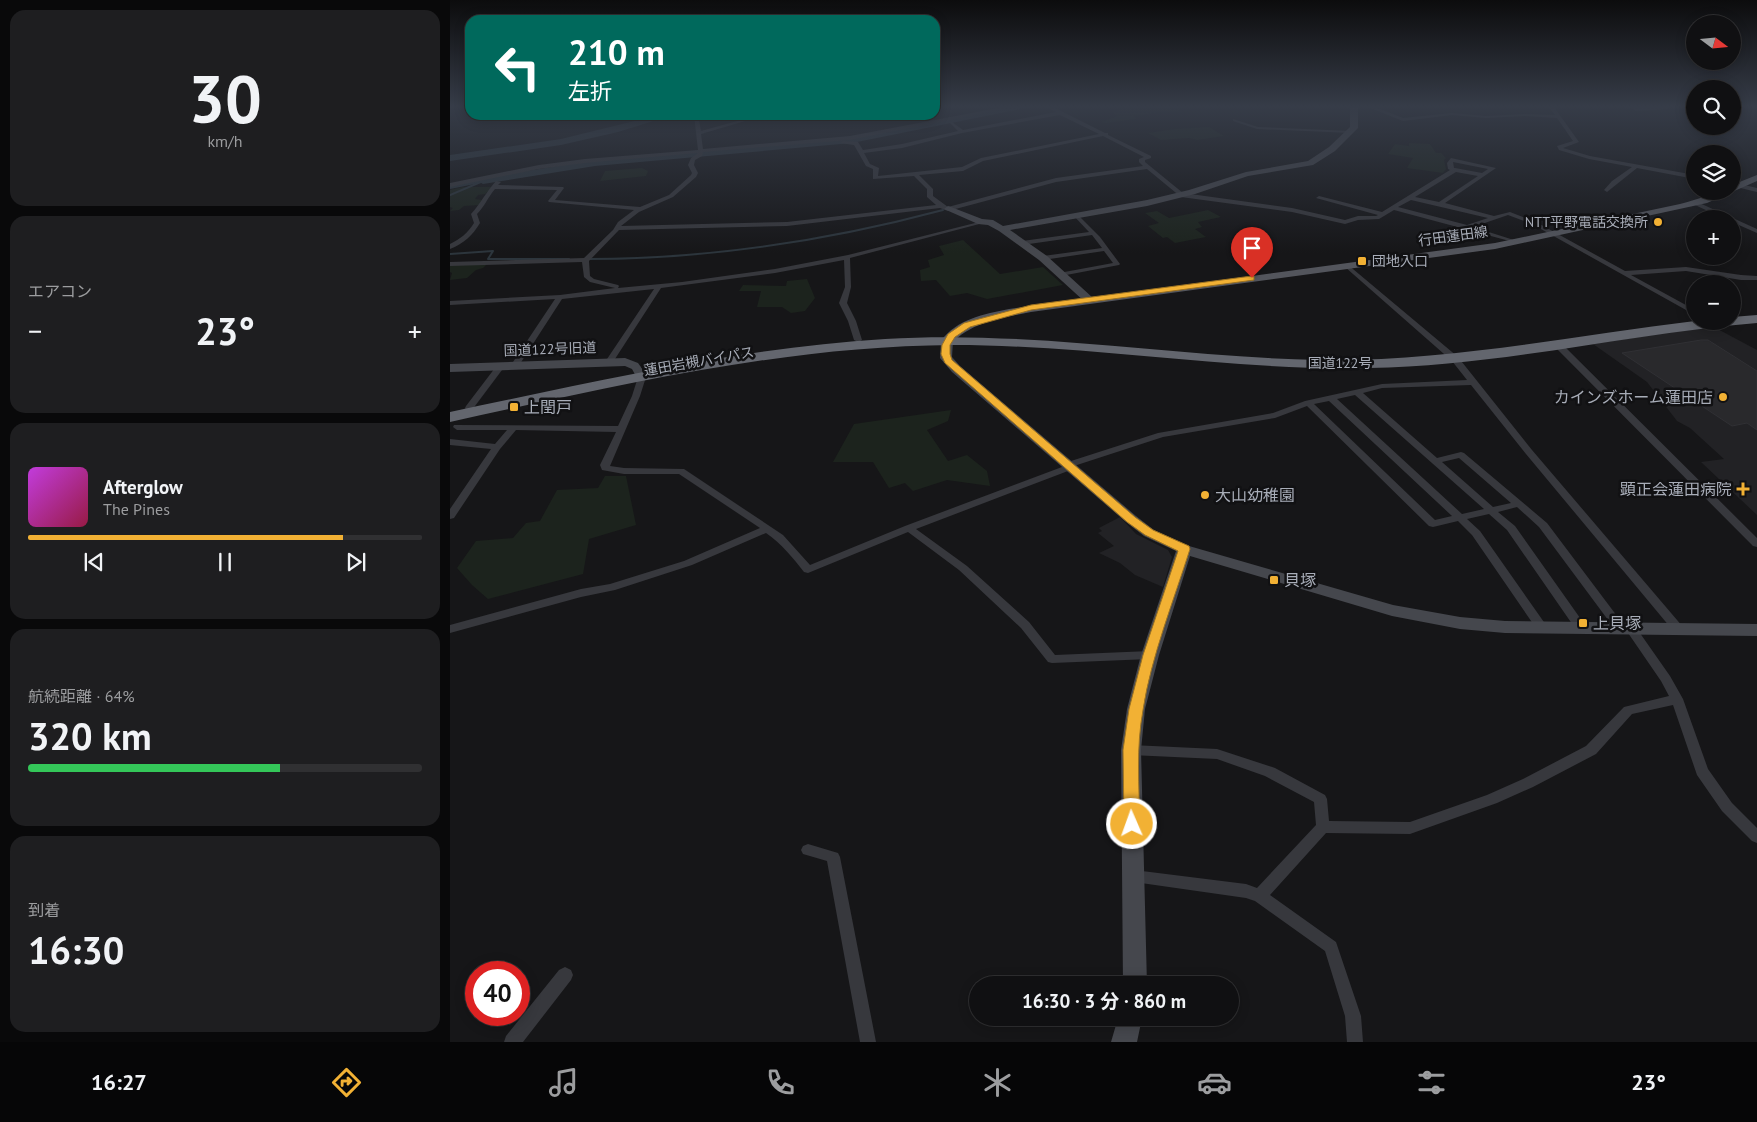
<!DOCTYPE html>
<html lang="ja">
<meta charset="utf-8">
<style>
body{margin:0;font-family:"PT Sans","Noto Sans JP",sans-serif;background:#1e1e20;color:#f1f3f6;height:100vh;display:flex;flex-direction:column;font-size:19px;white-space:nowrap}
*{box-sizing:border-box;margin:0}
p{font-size:16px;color:#9c9d9f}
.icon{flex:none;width:28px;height:28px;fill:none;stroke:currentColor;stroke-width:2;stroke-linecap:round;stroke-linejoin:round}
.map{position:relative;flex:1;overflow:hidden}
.details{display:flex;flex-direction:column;gap:10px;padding:10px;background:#09090a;width:450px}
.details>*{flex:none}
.guide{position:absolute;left:15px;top:15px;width:475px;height:105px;border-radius:15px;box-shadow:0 2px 12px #0003,0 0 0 1px #303032;background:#00695c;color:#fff;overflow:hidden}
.needle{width:32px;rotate:106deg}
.tools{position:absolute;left:1236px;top:15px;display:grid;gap:10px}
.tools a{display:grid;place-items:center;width:55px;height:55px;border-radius:50%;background:#101012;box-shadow:0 2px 12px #0003,0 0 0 1px #303032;font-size:25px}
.speed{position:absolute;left:15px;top:961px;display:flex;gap:10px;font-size:25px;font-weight:700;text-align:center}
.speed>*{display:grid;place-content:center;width:65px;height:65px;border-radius:50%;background:#101012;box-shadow:0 2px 12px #0003,0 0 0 1px #303032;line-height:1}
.speed .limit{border:8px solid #d22;background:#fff;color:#111}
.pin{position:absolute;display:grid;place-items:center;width:42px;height:42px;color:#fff;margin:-51px -21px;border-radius:50% 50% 50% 0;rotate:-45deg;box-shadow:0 0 5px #0007}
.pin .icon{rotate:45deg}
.me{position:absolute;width:55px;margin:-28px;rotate:358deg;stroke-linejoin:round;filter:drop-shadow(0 0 4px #0008)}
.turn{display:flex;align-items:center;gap:18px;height:105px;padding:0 20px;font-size:22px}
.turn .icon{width:65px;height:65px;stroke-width:2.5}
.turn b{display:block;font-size:35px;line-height:42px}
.big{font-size:38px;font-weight:700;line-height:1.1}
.details .widget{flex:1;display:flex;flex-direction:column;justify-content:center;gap:8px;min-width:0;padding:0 18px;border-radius:15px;background:#1e1e20}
.details .dial{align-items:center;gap:0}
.dial b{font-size:65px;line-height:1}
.song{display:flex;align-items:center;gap:15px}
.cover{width:60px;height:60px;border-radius:8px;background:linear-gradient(135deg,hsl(290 70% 55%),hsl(340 70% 35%))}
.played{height:5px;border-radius:2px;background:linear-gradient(90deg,#f2b134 80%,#303032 80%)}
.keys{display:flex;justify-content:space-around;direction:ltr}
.heat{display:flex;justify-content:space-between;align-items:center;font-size:28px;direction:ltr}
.charge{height:8px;border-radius:4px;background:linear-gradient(90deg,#34c759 64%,#303032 0)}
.trip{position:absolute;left:519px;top:976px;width:270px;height:50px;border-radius:25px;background:#101012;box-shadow:0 2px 12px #0003,0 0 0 1px #303032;font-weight:700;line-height:50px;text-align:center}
.tabs{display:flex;height:80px;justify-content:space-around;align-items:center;background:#060607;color:#9c9d9f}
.tabs .icon{width:35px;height:35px}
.tabs .on{color:#f2b134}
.tabs b{font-size:22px;color:#f1f3f6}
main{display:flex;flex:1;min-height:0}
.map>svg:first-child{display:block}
.built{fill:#222225}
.green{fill:#1c231d}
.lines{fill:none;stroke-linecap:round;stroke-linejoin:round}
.stream{stroke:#2c353c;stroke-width:2}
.canal{fill:#2c353c;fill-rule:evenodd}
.river{fill:#2c353c;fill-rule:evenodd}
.building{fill:#29292c;stroke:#303034}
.street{fill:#37383d;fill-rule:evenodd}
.secondary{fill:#45474d;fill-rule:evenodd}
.primary{fill:#53555c;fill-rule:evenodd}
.highway{fill:#63666e;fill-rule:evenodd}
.route{fill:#f2b134;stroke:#9d7322}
.poi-dot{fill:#f2b134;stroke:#111113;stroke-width:2}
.labels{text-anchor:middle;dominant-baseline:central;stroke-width:5;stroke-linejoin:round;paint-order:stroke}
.far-poi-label{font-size:14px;fill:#a8adb8;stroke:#111113;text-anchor:end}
.far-street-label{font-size:14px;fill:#a8adb8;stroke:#111113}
.poi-label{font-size:16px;fill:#a8adb8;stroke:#111113;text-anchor:start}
</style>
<main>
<section class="details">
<div class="widget dial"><b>30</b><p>km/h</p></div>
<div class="widget"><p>エアコン</p>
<div class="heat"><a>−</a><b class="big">23°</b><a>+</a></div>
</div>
<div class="widget">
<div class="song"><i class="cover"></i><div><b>Afterglow</b><p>The Pines</p></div></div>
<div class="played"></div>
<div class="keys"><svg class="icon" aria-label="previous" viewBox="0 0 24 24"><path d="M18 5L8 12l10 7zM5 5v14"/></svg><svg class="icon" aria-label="pause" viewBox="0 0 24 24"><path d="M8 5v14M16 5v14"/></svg><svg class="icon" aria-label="next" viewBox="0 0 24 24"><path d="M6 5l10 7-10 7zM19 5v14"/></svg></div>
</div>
<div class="widget"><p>航続距離 · 64%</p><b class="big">320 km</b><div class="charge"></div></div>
<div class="widget"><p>到着</p><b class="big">16:30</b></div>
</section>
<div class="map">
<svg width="1307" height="1042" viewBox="0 0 1307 1042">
<rect width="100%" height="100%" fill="#161618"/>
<path class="built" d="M1262,326L1307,350V515L1251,462L1274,459L1240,428L1227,421L1197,382L1143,344Z
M670,517L686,534L718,550L722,557L713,587L685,575L670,563L649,553L664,546L648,533L652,531L649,528Z"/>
<path class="green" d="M681,107H736L728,110L732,112H710L684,116L686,119L656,123L652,122L667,116L662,112Z
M759,127L774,136L747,140L739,138L711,140L698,133L725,129Z
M959,143L980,144L986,153H991L996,158L994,160L996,169L993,173L957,168L963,158L938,154L945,144L959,146Z
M192,168L198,171L196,176L150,181L155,171Z
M13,187H43L35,194L28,195L25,199L32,200L30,205L14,206L9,210L0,211L3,208L0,207V190Z
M758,210L771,217L748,222L752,227L745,229L756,237L725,243L717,237L713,238L698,226L709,223L695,213L707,211L719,218Z
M513,240L550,274L593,267L613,285L537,299L517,293L500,296L486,280L471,281L470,270L480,267L478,260L494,255L489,246Z
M38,263L33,268L26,270L17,278L0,280L2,273L0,272V265Z
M357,279L365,298L355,311L341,313L332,307H307L311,291H289L293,285L336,286L337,281Z
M501,410L498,421L477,430L498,461L517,455L537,471L540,486L497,480L463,491L455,483L439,488L423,462H383L404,424Z
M155,476H176L186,525L139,539L133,574L38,599L22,585L7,568L26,541L63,538L76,523L90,521L107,490L148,488Z"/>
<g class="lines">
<path class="stream" d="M0,195L33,181
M0,254L43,251L38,259H119
M138,259C258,259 377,241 493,210"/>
<path class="canal" d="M33,179L36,181L35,182L0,189V185Z"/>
<path class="river" d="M561,107H581L402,143L145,166L33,184L28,181L33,178L145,160L402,137Z
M209,115H223L168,132L111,145L0,161V155L111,139Z"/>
</g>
<path class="building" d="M1251,340H1258L1307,371V430L1297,423L1282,426L1172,353Z"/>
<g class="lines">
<path class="street" d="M553,107H565L400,140L253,152L252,156L245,160L244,165L248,173L246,177L223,197L189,212L171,226L337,222L486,205L477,197V189L464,176L423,179V169L416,166L404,145L390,143L393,141L408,142L413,150L452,144L508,131L500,123L502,122L513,130L606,112L597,107H603L655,133H658V135L701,156V158L695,160V162L733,193L842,208L895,220L908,216H926L928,215L866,198L869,196L932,212L1000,170L998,169L997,163L1001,158L1046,168L995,203L1044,216L1060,212L1086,222L1175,271L1236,267L1291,275L1307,276V280H1291L1236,271L1181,275L1245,310V315L1082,224L1058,215L1023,227L1067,241V243L944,210L929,219L908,220L895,224L842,212L731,197L697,169L606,182L498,211L490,208L337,226L169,230L139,261L140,276L144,279L168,285L169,286L168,288L232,282L325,269L398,255L533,221V223L400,258L401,287L397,303L406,321L412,340L408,342L404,340L398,321L389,303L395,287L394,260L325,273L211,288L163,362L159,364L155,362L204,289L112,299L68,367H65L61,365L105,299L0,305V301L110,295L165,288L140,282L134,277L132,262L0,266V262L134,258L163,230L168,222L184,210L99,202L98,201L107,190L45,189C38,197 35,206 27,214L30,223C23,235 13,244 0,249V244C10,239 18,233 24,223L21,214C31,203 36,192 46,181L51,182L48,185L113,187L114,188L105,200L190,207L219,195L241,175L242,173L238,165L241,158L248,153L135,163L89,169L0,187V183L89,165L135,159L248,150L244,115H248L251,131L309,115H316L251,134L253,149L400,136ZM610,115L649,134L531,158L512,167L428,176L429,168L420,164L414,153L452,148L512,133ZM653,136L694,157L689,159V162L693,166L606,178L498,207L483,196V189L469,175L513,171L533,161ZM1003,162L1038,169L1032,173L1005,168H1004ZM1006,172L1028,176L989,202L965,197ZM961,200L1038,218L1017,225L948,207Z
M918,107H925L953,118L1002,113L1036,116L1075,114L1105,115L1099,107H1104L1129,142L1113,148L1140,156L1245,175V179L1187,168L1157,192L1154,190L1162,181L1182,167L1139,159L1109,150L1107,146L1123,141L1107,118L1075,116L1036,118L1002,115L953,121Z
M1178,107H1218L1219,109L1186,111Z
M783,119L808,127L901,131L903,132L901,133L807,129L783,121Z
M1282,182L1307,188V192L1282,186Z
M1245,201L1307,229V233L1282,222V219H1275L1243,204L1242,203Z
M626,213L650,237L670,264L669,265L611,276L608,274L609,273L663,263L654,251L593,260L590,258L593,256L652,248L642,235L572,245L569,243L572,241L639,232L623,215Z
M897,264L1008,357L1082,450L1233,627L1235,630L1233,633H1225L1076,454L1021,385L932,388L913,393L987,458L1011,452L1014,453L1097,523L1176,628L1181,625L1185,626L1220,676L1233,699L1258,769L1282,803L1307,828V843L1302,841L1272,811L1247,775L1223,705L1182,714L1146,754L1083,787L1047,803L960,834L876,833L820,895L886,942L911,1016L913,1042H897L895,1016L875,951L805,901L796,898L684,882L679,881L677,876L679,871L684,870L796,884L807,888L866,825L864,802L815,776L767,759L681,755L676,754L675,750L676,746L681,745L767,749L825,768L875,795L877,799L879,821L960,822L1037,795L1073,779L1136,746L1174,707L1219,696L1211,681L1176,630L1171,633L1167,632L1089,527L1067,507L1048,512L1065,526L1135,625L1137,628L1135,631H1127L1057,530L1039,514L1017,519L1030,531L1096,625L1098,628L1096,631H1088L1022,535L1008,521L983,527L979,526L857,406L825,418L713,437L627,465L618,471L466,529L517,566L579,622L605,655L700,651L704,652L706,655L704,658L700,659L602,663L598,662L571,628L509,570L458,532L358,573L354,572C343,558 332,544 316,533L242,565L165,590L131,597L0,633V625L131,589L160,584L234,561L310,528L229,474H174L152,470L150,465L166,432L66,430L50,449L4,518L0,519V509L41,449L0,445V439L45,444L57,430H7L3,427L4,425L168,426L182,396L188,377L192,375H195L196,377L190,396L160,466L174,468L234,469L333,535L360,565L455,526L612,467L621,461L708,433L823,413L855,401L932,384L1017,380L1002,361L895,267V265ZM905,395L1034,509L1012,514L887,399ZM879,401L1002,516L985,520L864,404ZM1009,458L1061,503L1043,507L992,462Z
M1105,343H1111L1307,538V547L1303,546L1105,347Z
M48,364H51L55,366L22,410H16L15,408L16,406Z
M358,844L388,853L390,857L426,1042H410L377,861L353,854L351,850L353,846Z
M115,967L121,970L123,975L121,980L73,1042H54L56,1036L109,970Z"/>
<path class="secondary" d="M900,107H908V128L885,151L863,165L798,176L745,194L697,206L560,230L597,256L643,298L644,300L643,302H635L589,260L549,231L538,225L528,224L494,209L498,206L501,207L532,219L543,220L553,226L697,200L739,190L796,172L858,161L879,147L900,127Z
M497,338L503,341L502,357L510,366L686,516L704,530L739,546L943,605L1010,617L1055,621L1307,624V636L1055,633L1010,629L942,616L740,556L709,655L695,709L691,750L697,985H673L671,750L677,709L691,655L726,551L694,536L676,522L502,372L490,358L491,341Z
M175,358L188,363L198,377L196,380H188L182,369L175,366L0,372V364Z
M668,1018H692L687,1042H661Z"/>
<path class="primary" d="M1307,175V181L1257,203L1045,249L581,312C552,318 523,321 501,344H493L491,341C507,319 534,314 559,309L1045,243L1230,204C1248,200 1264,191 1282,191V185Z"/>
<path class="highway" d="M1307,315V323C1177,334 1050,366 919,368C780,371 642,345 503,345C333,346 165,386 0,422V412C144,382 288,348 435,339C581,330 724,357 869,360C996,362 1120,336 1245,321H1282V317Z"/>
</g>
<linearGradient id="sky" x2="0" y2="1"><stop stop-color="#0c0c0d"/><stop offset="0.42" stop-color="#363c48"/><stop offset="1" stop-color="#363c48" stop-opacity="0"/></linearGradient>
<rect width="1307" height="253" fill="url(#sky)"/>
<path class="route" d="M802,276H804V280L581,310L520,327L505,337L500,345V354L502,360L685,517L703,530L739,546L740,549C724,600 701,657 693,710C686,748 689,786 690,824L687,829L682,831L676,829L674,824L673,750L679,709L693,655L728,551L695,535L677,522L495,363L491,354L492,345L498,334L514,323L581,305Z"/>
<g class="poi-dot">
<circle cx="1208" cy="222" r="5"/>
<rect x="907" y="256" width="10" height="10" rx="2.5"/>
<circle cx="1273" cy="397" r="5"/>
<rect x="59" y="402" width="10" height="10" rx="2.5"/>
<path d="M1290.5 481.5h5v5h5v5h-5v5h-5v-5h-5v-5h5z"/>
<circle cx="755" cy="495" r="5"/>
<rect x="819" y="575" width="10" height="10" rx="2.5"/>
<rect x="1128" y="618" width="10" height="10" rx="2.5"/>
</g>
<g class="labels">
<g class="far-poi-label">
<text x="1198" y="222">NTT平野電話交換所</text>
<text x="922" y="261" text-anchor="start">団地入口</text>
</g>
<g class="far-street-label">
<text transform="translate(1003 236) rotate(-8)">行田蓮田線</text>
<text transform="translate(100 349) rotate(-2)">国道122号旧道</text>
<text transform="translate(249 361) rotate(-10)">蓮田岩槻バイパス</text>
<text x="890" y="363">国道122号</text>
</g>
<g class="poi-label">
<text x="1263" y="397" text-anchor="end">カインズホーム蓮田店</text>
<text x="74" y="407">上閏戸</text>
<text x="1282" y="489" text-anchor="end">顕正会蓮田病院</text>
<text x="765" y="495">大山幼稚園</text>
<text x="834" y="580">貝塚</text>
<text x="1143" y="623">上貝塚</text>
</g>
</g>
</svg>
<div class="tools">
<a><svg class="needle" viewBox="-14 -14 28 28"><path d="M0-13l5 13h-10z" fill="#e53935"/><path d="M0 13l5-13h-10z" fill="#9c9d9f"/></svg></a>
<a><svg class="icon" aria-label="search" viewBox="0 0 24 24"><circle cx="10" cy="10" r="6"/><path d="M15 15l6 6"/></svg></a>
<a><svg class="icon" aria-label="layers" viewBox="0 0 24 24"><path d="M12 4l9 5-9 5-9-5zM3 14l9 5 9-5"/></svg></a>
<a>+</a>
<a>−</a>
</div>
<div class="speed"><div class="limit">40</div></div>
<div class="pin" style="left:802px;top:278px;background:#d93025"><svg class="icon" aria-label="arrive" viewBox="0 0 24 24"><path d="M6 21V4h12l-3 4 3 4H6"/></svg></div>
<svg class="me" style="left:682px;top:824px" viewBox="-20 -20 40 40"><circle r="17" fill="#f2b134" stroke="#fff" stroke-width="3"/><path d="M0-11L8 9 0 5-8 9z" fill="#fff"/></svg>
<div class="trip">16:30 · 3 分 · 860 m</div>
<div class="guide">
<div class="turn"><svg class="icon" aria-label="left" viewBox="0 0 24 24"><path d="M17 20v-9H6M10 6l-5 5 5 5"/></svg><div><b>210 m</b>左折</div></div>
</div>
</div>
</main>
<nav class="tabs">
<b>16:27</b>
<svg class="icon on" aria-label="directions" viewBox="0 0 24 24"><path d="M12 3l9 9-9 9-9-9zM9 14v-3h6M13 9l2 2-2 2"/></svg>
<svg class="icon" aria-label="music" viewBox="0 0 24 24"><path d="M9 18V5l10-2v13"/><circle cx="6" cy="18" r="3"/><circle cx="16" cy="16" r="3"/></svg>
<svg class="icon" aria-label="phone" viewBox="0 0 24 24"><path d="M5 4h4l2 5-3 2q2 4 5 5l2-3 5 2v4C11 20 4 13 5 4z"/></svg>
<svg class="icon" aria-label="climate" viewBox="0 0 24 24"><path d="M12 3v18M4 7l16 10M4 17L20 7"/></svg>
<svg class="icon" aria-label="car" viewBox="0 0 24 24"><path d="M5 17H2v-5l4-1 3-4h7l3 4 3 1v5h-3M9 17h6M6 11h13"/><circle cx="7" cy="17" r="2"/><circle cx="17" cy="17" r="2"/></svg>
<svg class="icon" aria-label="filters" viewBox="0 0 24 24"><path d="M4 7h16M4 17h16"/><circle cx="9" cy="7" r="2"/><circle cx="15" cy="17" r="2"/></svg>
<b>23°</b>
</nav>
